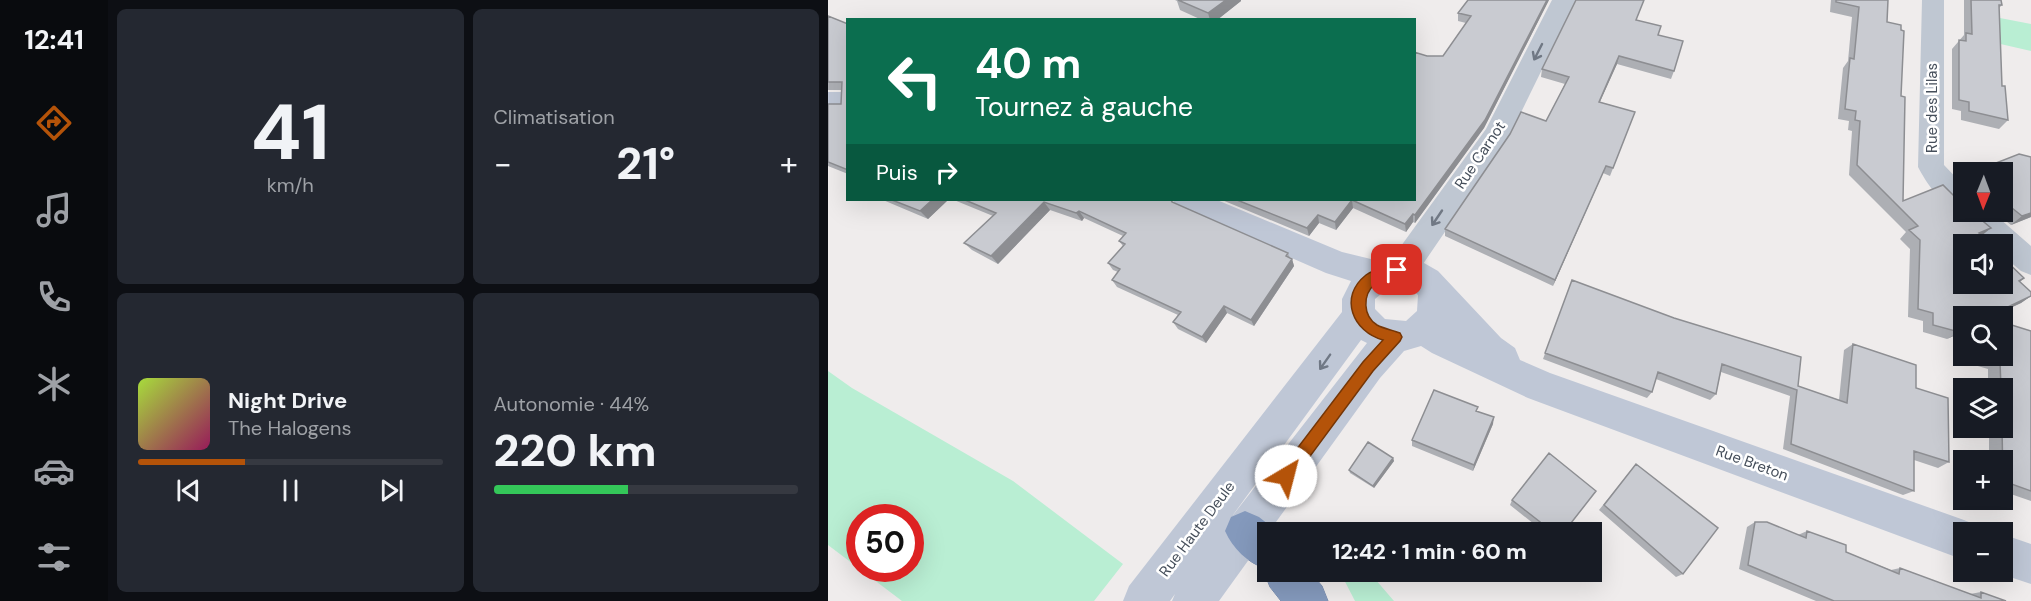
<!DOCTYPE html>
<html lang="fr">
<meta charset="utf-8">
<style>
body{margin:0;font-family:"DM Sans",sans-serif;background:#242831;color:#f1f3f6;height:100vh;display:flex;flex-direction:column;font-size:22px;white-space:nowrap}
*{box-sizing:border-box;margin:0}
p{font-size:20px;color:#9ea1a6}
.icon{flex:none;width:33px;height:33px;fill:none;stroke:currentColor;stroke-width:2;stroke-linecap:round;stroke-linejoin:round}
.map{position:relative;flex:1;overflow:hidden}
.panel{display:flex;flex-direction:column;gap:9px;padding:9px;background:#0d0f14;width:720px}
.panel>*{flex:none}
.top-card{position:absolute;left:18px;top:18px;width:570px;height:183px;border-radius:0px;box-shadow:0 6px 24px #0002;background:#0b6e4f;color:#fff;overflow:hidden}
.needle{width:39px;rotate:181deg}
.controls{position:absolute;left:1125px;top:162px;display:grid;gap:12px}
.controls a{display:grid;place-items:center;width:60px;height:60px;border-radius:0px;background:#171b24;box-shadow:0 6px 24px #0002;font-size:30px}
.speed{position:absolute;left:18px;top:504px;display:flex;gap:12px;font-size:30px;font-weight:700;text-align:center}
.speed>*{display:grid;place-content:center;width:78px;height:78px;border-radius:50%;background:#171b24;box-shadow:0 6px 24px #0002;line-height:1}
.speed .limit{border:9px solid #d22;background:#fff;color:#111}
.pin{position:absolute;display:grid;place-items:center;width:51px;height:51px;color:#fff;margin:-26px;border-radius:12px;box-shadow:0 3px 9px #0006}
.me{position:absolute;width:66px;margin:-33px;rotate:37deg;stroke-linejoin:round;filter:drop-shadow(0 0 4px #0008)}
.turn{display:flex;align-items:center;gap:21px;height:126px;padding:0 30px;font-size:27px}
.turn .icon{width:78px;height:78px;stroke-width:2.5}
.turn b{display:block;font-size:42px;line-height:51px}
.then{display:flex;align-items:center;height:57px;padding:0 30px;background:#0003;gap:12px;font-size:22px}
.big{font-size:45px;font-weight:800;line-height:1.1}
.panel .tile{flex:1;display:flex;flex-direction:column;justify-content:center;gap:9px;min-width:0;padding:0 21px;border-radius:9px;background:#242831}
.panel .dial{align-items:center;gap:0}
.dial b{font-size:78px;line-height:1}
.song{display:flex;align-items:center;gap:18px}
.cover{width:72px;height:72px;border-radius:9px;background:linear-gradient(135deg,hsl(80 70% 55%),hsl(330 70% 35%))}
.played{height:6px;border-radius:3px;background:linear-gradient(90deg,#b45309 35%,#363941 35%)}
.keys{display:flex;justify-content:space-around;direction:ltr}
.heat{display:flex;justify-content:space-between;align-items:center;font-size:33px;direction:ltr}
.charge{height:9px;border-radius:4px;background:linear-gradient(90deg,#34c759 44%,#363941 0)}
.panel .tiles{flex:1;display:grid;gap:9px;grid-template-columns:repeat(2,1fr)}
.trip{position:absolute;left:429px;top:522px;width:345px;height:60px;border-radius:0px;background:#171b24;box-shadow:0 6px 24px #0002;font-weight:800;line-height:60px;text-align:center}
main{display:flex;flex:1;min-height:0}
.tabs{display:flex;flex-direction:column;width:108px;justify-content:space-around;align-items:center;background:#090b0e;color:#9ea1a6}
.tabs .icon{width:42px;height:42px}
.tabs .selected{color:#b45309}
.tabs b{font-size:27px;color:#f1f3f6}
.map>svg:first-child{display:block}
.green{fill:#b9eed3;fill-rule:evenodd}
.lines{fill:none;stroke-linecap:round;stroke-linejoin:round}
.motorway-casing{stroke:#6f84a8;stroke-width:1}
.minor{fill:#bfc7d2;fill-rule:evenodd}
.tertiary{fill:#bfc7d2;fill-rule:evenodd}
.secondary{fill:#bfc7d6;fill-rule:evenodd}
.motorway{fill:#8499bc;fill-rule:evenodd}
.wall{fill:#adafb4}
.shaded-wall{fill:#8d8e92}
.building{fill:#c9cbd1;stroke:#8d8e92;stroke-width:1.5}
.oneway{stroke:#707884}
.oneway2{stroke:#707885}
.route{fill:#b45309;stroke:#753606;stroke-width:1.5}
.labels{text-anchor:middle;dominant-baseline:central;stroke-width:5;stroke-linejoin:round;paint-order:stroke}
.street-label{font-size:15px;fill:#454e5a;stroke:#fff}
</style>
<main>
<nav class="tabs">
<b>12:41</b>
<svg class="icon selected" aria-label="directions" viewBox="0 0 24 24"><path d="M12 3l9 9-9 9-9-9zM9 14v-3h6M13 9l2 2-2 2"/></svg>
<svg class="icon" aria-label="music" viewBox="0 0 24 24"><path d="M9 18V5l10-2v13"/><circle cx="6" cy="18" r="3"/><circle cx="16" cy="16" r="3"/></svg>
<svg class="icon" aria-label="phone" viewBox="0 0 24 24"><path d="M5 4h4l2 5-3 2q2 4 5 5l2-3 5 2v4C11 20 4 13 5 4z"/></svg>
<svg class="icon" aria-label="climate" viewBox="0 0 24 24"><path d="M12 3v18M4 7l16 10M4 17L20 7"/></svg>
<svg class="icon" aria-label="car" viewBox="0 0 24 24"><path d="M5 17H2v-5l4-1 3-4h7l3 4 3 1v5h-3M9 17h6M6 11h13"/><circle cx="7" cy="17" r="2"/><circle cx="17" cy="17" r="2"/></svg>
<svg class="icon" aria-label="filters" viewBox="0 0 24 24"><path d="M4 7h16M4 17h16"/><circle cx="9" cy="7" r="2"/><circle cx="15" cy="17" r="2"/></svg>
</nav>
<section class="panel">
<div class="tiles">
<div class="tile dial"><b>41</b><p>km/h</p></div>
<div class="tile"><p>Climatisation</p>
<div class="heat"><a>−</a><b class="big">21°</b><a>+</a></div>
</div>
<div class="tile">
<div class="song"><i class="cover"></i><div><b>Night Drive</b><p>The Halogens</p></div></div>
<div class="played"></div>
<div class="keys"><svg class="icon" aria-label="previous" viewBox="0 0 24 24"><path d="M18 5L8 12l10 7zM5 5v14"/></svg><svg class="icon" aria-label="pause" viewBox="0 0 24 24"><path d="M8 5v14M16 5v14"/></svg><svg class="icon" aria-label="next" viewBox="0 0 24 24"><path d="M6 5l10 7-10 7zM19 5v14"/></svg></div>
</div>
<div class="tile"><p>Autonomie · 44%</p><b class="big">220 km</b><div class="charge"></div></div>
</div>
</section>
<div class="map">
<svg width="1203" height="601" viewBox="0 0 1203 601">
<rect width="100%" height="100%" fill="#efecec"/>
<path class="green" d="M1141,12L1203,24V51L1142,37Z
M0,371L24,388L185,481L295,564L266,601H74L0,545ZM32,518H82V568H32Z
M512,572H541L566,601H527Z"/>
<g class="lines">
<g class="motorway-casing">
<path id="motorway" d="M417,511L431,517L450,532H440V572H482L494,586L500,601H453L442,587L436,572L438,569C419,562 405,549 397,531L403,517Z"/>
</g>
<path class="minor" d="M1094,0H1116V165L1136,186V212H1164L1203,246V275L1193,271L1174,255V244H1163L1136,220L1132,212C1113,205 1099,184 1090,167Z"/>
<path class="tertiary" d="M724,0H748L679,141L595,264C583,277 576,286 558,279L553,270L558,261L573,246L658,129Z"/>
<path class="secondary" d="M0,92H20V111L0,110Z
M345,200H389L514,252L551,261L563,257L596,263L610,271L673,338L687,348L692,360L722,373L1136,520L1150,526L1153,532H1136V560L700,398L604,353L593,346L576,351L552,378L391,601H344L347,594L342,601H295L301,586L514,312V299L523,281L498,273L349,208ZM565,284L579,285L590,295L589,311L578,321L557,319L547,309V299ZM533,340L539,343L402,519Z
M1174,534L1203,544V584L1167,572H1174Z"/>
<use href="#motorway" class="motorway"/>
</g>
<path class="wall" d="M347,0H413V1L389,20H374L352,10L349,1Z
M721,0L656,128L587,223L585,222L578,232L525,208L508,230L491,223L481,236L394,200H586L599,56H615L638,23L630,21V13Z
M1003,0H1060L1059,22L1073,96L1075,201L1154,236L1196,278L1192,282L1203,296L1193,303L1165,316H1136V331L1119,339L1095,332V321L1080,317L1082,249L1072,239L1078,232L1021,175L1024,131L1020,130L1021,121L1010,119L1015,68L1020,61L1024,17L1002,12Z
M1136,0H1173L1174,5L1171,8L1174,86L1180,120L1171,129L1133,120V111L1124,109V49L1136,35Z
M0,16L20,24V174L0,166V104H13L14,90H0Z
M809,20L830,35L846,71L843,79L789,64L772,102L807,112L782,176L775,173L725,286L617,236V229L718,121L737,84L713,77L714,69Z
M1203,157V217L1183,225L1166,212H1174V172Z
M55,200H120L100,219Z
M126,200H344L345,203L460,253L462,258L464,259L466,266L426,326L399,313L378,343L350,329L345,322L350,315L289,287L284,280L290,272L285,270L280,263L295,246L291,241L295,236L256,218L254,221L222,210L170,264L144,250L136,243L165,216Z
M744,280L970,386L1011,400L1016,350L1025,344L1088,388L1121,462L1110,468L1086,460V491L1075,495L955,449L962,396L893,372L888,394L882,400L828,379L824,392L819,398L715,359Z
M1203,331V501L1174,491V460H1161V428H1174V388H1160V369L1143,364V356H1174Z
M649,411L665,424L645,471L584,446V440Z
M565,458L566,461L546,488L522,473L521,470Z
M808,464L855,574L848,577L771,510Z
M684,500L736,532H716L682,505Z
M927,522L970,535L979,531L1018,552L1063,570L1072,568L1142,594L1153,592L1178,601H988L911,569L919,527Z"/>
<path class="shaded-wall" d="M398,0H413V1L389,20H382L380,13Z
M719,0H721L656,128L587,223V215Z
M791,56L789,64L768,110L771,102Z
M778,166L775,173L725,286L727,280Z
M104,200H120L100,219L92,211Z
M524,200L525,208L508,230L507,222Z
M216,202L222,210L170,264L163,256Z
M251,211L256,218L254,221L248,213Z
M1203,213V217L1183,225L1194,216Z
M585,214V222L578,232L577,224Z
M490,215L491,223L481,236L479,228Z
M1163,228L1152,237L1151,233Z
M464,259L466,266L426,326L423,320Z
M1203,296L1193,303L1165,316H1161Z
M396,306L399,313L378,343L374,337Z
M1136,329V331L1119,339L1131,332Z
M666,417L665,424L645,471L646,465Z
M565,458L566,461L546,488L545,486Z"/>
<path class="building" d="M350,0H398L380,13Z
M640,0H719L657,120L587,215L585,214L577,224L524,200L507,222L490,215L479,228L409,200H586V52L599,56H615L643,16L630,13Z
M748,0H816L808,20L833,26L830,35L855,41L846,71L791,56L771,102L807,112L785,168L778,166L727,280L617,229L682,134L693,112L718,121L741,77L714,69Z
M1008,0H1060L1059,22L1073,25V30L1076,31L1073,96L1077,97L1075,201L1115,185L1127,197L1136,202V212H1144L1163,228L1151,233L1162,244H1136V284H1174V257L1196,278L1191,281L1203,292V296L1161,316H1136V329L1131,332L1105,325V313L1090,309L1092,240L1081,230L1090,226L1029,165L1032,121L1027,120L1028,111L1017,109L1022,58L1026,59L1031,7L1008,2Z
M1143,0H1173L1174,5H1171L1174,86H1177L1180,120L1141,111V102L1131,100V40L1138,41V33L1144,34Z
M0,16L20,24V170L0,162V104H13L14,82H0Z
M1191,154L1203,157V213L1194,216L1174,200V172H1145Z
M64,200H104L92,211Z
M137,200H343L344,202L460,253L458,256L464,259L423,320L396,306L374,337L345,322L353,312L284,280L292,269L280,263L297,244L291,241L298,233L251,211L248,213L216,202L163,256L136,243L168,213Z
M744,280L846,318L973,357L970,386L1019,403L1025,344L1088,365V388L1120,398L1121,462L1086,451V491L963,444L969,390L894,364L888,394L830,372L824,392L717,353Z
M1174,322L1203,331V491L1175,481L1174,428V388H1173L1172,362L1155,356H1174Z
M606,390L650,407L648,411L666,417L646,465L584,440Z
M540,442L565,458L545,486L521,470Z
M721,453L768,491L736,532H725L684,500Z
M808,464L890,528L855,574L776,505Z
M927,522H939L978,538L979,531L1018,545V552L1071,574L1072,568L1153,598V592L1178,601H1006L920,565Z"/>
<defs><path id="oneway-shaft" d="M-6 0H5M1.5-3L5.5 0L1.5 3" fill="none" stroke-width="1.6" stroke-linecap="round" stroke-linejoin="round" transform="scale(1.5)"/></defs>
<g class="oneway">
<use href="#oneway-shaft" transform="translate(710 52) rotate(117)"/>
<use href="#oneway-shaft" transform="translate(609 218) rotate(124)"/>
</g>
<use class="oneway2" href="#oneway-shaft" transform="translate(497 362) rotate(125)"/>
<path class="route" d="M569,264L574,266L576,270L574,274C565,277 555,277 547,284C534,295 535,316 549,325C556,329 565,330 572,333L574,337L572,341L545,371L463,482L458,484L452,482L450,476L452,471L535,362L555,340C525,332 510,297 538,275C547,268 558,267 569,264Z"/>
<g class="labels">
<g class="street-label">
<text transform="translate(1104 108) rotate(-90)">Rue des Lilas</text>
<text transform="translate(652 155) rotate(-56)">Rue Carnot</text>
<text transform="translate(924 463) rotate(20)">Rue Breton</text>
<text transform="translate(369 529) rotate(-53)">Rue Haute Deule</text>
</g>
</g>
</svg>
<div class="controls">
<a><svg class="needle" viewBox="-14 -14 28 28"><path d="M0-13l5 13h-10z" fill="#e53935"/><path d="M0 13l5-13h-10z" fill="#9ea1a6"/></svg></a>
<a><svg class="icon" aria-label="sound" viewBox="0 0 24 24"><path d="M4 9h4l5-4v14l-5-4H4zM17 9q2 3 0 6"/></svg></a>
<a><svg class="icon" aria-label="search" viewBox="0 0 24 24"><circle cx="10" cy="10" r="6"/><path d="M15 15l6 6"/></svg></a>
<a><svg class="icon" aria-label="layers" viewBox="0 0 24 24"><path d="M12 4l9 5-9 5-9-5zM3 14l9 5 9-5"/></svg></a>
<a>+</a>
<a>−</a>
</div>
<div class="speed"><div class="limit">50</div></div>
<div class="pin" style="left:569px;top:270px;background:#d93025"><svg class="icon" aria-label="arrive" viewBox="0 0 24 24"><path d="M6 21V4h12l-3 4 3 4H6"/></svg></div>
<svg class="me" style="left:458px;top:476px" viewBox="-20 -20 40 40"><circle r="19" fill="#fff"/><path d="M0-13L10 11 0 6-10 11z" fill="#b45309"/></svg>
<div class="trip">12:42 · 1 min · 60 m</div>
<div class="top-card">
<div class="turn"><svg class="icon" aria-label="left" viewBox="0 0 24 24"><path d="M17 20v-9H6M10 6l-5 5 5 5"/></svg><div><b>40 m</b>Tournez à gauche</div></div>
<div class="then">Puis<svg class="icon" aria-label="right" viewBox="0 0 24 24"><path d="M7 20v-9h11M14 6l5 5-5 5"/></svg></div>
</div>
</div>
</main>
